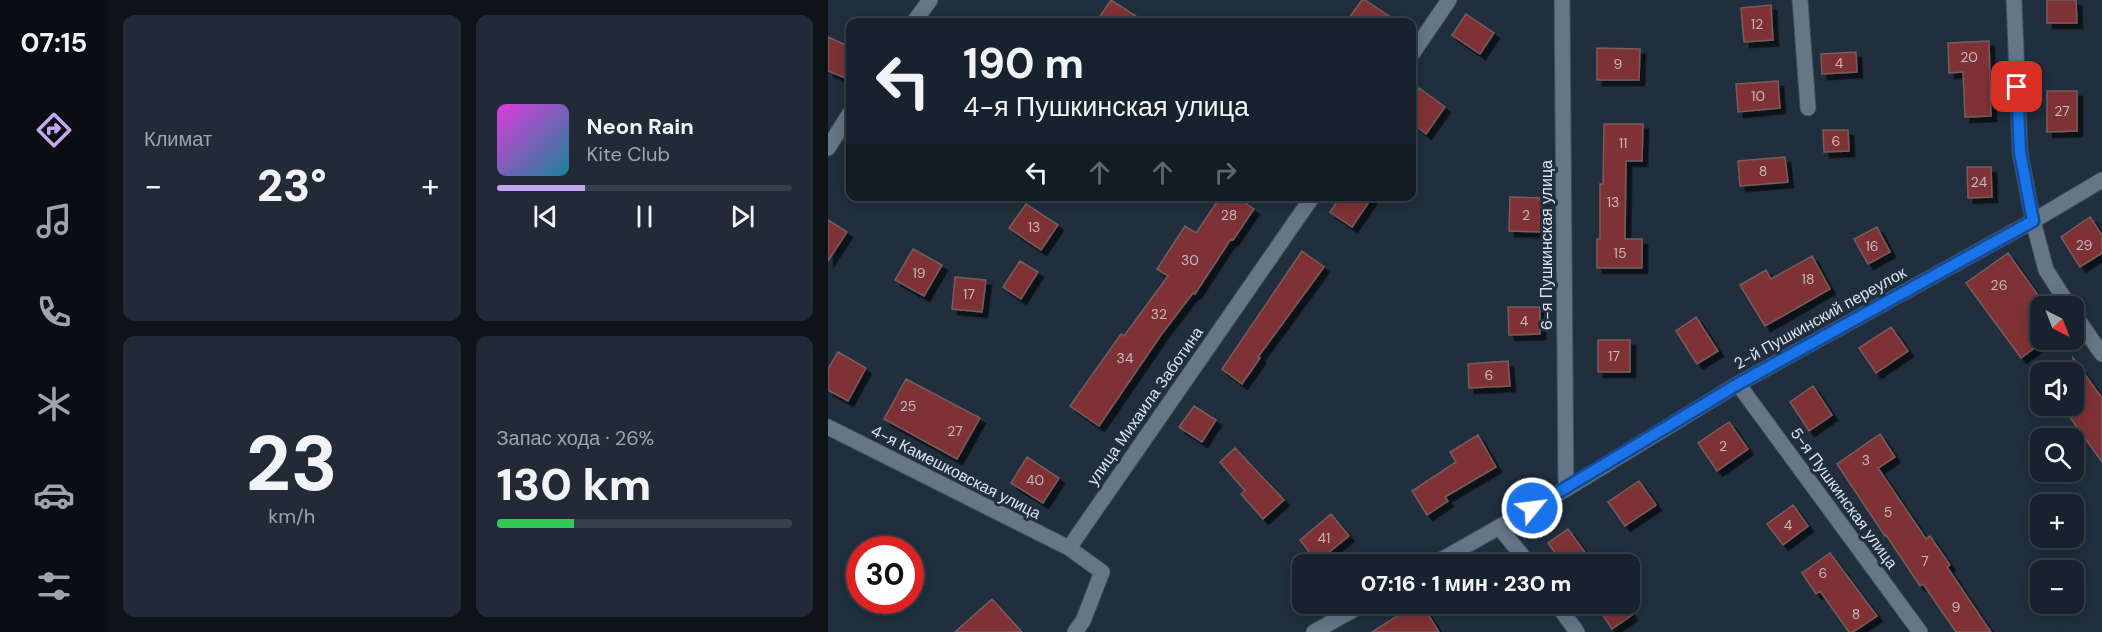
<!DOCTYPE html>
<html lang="ru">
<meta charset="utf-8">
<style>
body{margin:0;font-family:"DM Sans",sans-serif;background:#212a36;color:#f1f3f6;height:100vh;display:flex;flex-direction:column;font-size:22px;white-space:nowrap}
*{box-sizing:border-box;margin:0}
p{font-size:20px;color:#9fa4aa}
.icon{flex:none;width:33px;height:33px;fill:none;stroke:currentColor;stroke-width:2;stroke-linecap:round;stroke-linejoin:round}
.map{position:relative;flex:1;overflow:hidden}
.drawer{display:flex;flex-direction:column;gap:15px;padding:15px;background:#0d1319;width:720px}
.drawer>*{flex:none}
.hud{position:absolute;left:18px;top:18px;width:570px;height:183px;border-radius:12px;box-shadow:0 3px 15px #0003,0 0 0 2px #363f4a;background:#18222e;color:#f1f3f6;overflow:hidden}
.needle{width:39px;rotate:138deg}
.buttons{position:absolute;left:1202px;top:296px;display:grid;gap:12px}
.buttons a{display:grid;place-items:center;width:54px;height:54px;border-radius:12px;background:#18222e;box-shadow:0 3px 15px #0003,0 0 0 2px #363f4a;font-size:30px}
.speed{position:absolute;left:18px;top:536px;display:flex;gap:12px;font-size:30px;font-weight:700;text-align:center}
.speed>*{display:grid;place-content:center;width:78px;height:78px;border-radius:50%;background:#18222e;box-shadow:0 3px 15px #0003,0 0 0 2px #363f4a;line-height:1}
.speed .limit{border:9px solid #d22;background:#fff;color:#111}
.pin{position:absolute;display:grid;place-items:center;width:51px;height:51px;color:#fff;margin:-26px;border-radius:12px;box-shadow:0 3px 9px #0006}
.me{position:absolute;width:66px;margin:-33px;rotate:61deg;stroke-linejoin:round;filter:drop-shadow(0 0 4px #0008)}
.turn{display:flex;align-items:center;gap:21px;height:126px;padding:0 18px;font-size:27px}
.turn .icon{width:78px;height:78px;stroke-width:2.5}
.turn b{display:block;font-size:42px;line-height:51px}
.lanes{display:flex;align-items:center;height:57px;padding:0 18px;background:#0003;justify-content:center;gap:30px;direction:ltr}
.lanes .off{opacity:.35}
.big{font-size:45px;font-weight:800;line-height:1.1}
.drawer .card{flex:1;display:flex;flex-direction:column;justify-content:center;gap:9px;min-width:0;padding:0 21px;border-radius:12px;background:#212a36}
.drawer .dial{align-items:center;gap:0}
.dial b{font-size:78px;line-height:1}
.song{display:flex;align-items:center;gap:18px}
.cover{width:72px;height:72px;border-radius:9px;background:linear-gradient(135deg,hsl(300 70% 55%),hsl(190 70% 35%))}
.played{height:6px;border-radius:3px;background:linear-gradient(90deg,#c5a7f1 30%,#363f4a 30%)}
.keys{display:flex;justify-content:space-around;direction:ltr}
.heat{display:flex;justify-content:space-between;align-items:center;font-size:33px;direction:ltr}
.charge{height:9px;border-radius:4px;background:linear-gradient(90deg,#34c759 26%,#363f4a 0)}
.drawer .tiles{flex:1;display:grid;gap:15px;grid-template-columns:repeat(2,1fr)}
.trip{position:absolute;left:464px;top:554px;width:348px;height:60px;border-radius:12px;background:#18222e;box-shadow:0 3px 15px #0003,0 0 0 2px #363f4a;font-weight:800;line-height:60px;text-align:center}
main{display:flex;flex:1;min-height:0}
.tabs{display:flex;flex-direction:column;width:108px;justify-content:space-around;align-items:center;background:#0a0e12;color:#9fa4aa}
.tabs .icon{width:42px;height:42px}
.tabs .current{color:#c5a7f1}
.tabs b{font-size:27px;color:#f1f3f6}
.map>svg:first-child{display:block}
.building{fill:#7f3235;stroke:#765d5c;stroke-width:1.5;filter:url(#shadow)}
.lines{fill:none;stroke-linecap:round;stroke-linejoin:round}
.minor-casing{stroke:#404c58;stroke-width:17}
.minor{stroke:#657686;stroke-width:15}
.route-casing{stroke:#114b97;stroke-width:15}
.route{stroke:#1a73e8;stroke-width:10}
.labels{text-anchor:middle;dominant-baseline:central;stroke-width:6;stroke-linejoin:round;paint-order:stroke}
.number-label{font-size:14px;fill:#c4b8c0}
.street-label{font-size:16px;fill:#dbe4ee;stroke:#202e3d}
</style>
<main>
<nav class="tabs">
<b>07:15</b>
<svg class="icon current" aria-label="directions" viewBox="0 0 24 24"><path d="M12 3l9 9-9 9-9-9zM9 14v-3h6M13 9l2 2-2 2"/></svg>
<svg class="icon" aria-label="music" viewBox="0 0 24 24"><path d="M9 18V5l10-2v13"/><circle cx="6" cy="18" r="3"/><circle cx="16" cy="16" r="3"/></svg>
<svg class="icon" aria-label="phone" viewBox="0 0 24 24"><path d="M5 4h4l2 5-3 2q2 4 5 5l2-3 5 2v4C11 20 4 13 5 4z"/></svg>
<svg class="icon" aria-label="climate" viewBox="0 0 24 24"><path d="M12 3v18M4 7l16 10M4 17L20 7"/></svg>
<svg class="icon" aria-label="car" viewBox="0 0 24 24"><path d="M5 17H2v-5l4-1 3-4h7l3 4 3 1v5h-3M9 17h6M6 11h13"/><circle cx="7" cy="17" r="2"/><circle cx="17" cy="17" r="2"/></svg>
<svg class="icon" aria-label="filters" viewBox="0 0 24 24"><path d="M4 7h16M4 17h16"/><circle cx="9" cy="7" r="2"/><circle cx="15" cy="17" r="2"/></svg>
</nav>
<section class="drawer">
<div class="tiles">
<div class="card"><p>Климат</p>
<div class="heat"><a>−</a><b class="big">23°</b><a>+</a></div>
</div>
<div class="card">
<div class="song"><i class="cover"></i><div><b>Neon Rain</b><p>Kite Club</p></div></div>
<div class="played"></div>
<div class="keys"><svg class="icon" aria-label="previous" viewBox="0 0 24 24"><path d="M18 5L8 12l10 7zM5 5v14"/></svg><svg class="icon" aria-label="pause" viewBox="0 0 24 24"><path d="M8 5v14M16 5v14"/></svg><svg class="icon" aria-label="next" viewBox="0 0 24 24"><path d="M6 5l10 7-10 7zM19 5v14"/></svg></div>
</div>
<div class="card dial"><b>23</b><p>km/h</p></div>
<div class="card"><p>Запас хода · 26%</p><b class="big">130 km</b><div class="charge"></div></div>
</div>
</section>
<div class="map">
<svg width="1274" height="632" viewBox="0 0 1274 632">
<defs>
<filter id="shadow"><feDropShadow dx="5.5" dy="5.5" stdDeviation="0" flood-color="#0009"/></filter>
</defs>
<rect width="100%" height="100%" fill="#202e3d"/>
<path class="building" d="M283,0L317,22H268Z
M534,0H537L570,22H518Z
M1219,0H1248L1249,23H1219Z
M943,5L945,40L916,42L913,8Z
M638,14L666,33L652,54L624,35Z
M0,37L22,47V80L0,71Z
M1161,41L1163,116L1137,117L1135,72L1121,73L1120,43Z
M769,48L812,49L811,80H769Z
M1028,52L1029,72L994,74L993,54Z
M950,81L952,108L910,112L908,84Z
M591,88L617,107L598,134L584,123V98Z
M1219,91H1249V131L1219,132Z
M776,124H815L814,161H798L797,239H814V268H769V239H772V184H775Z
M995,130H1020L1021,151L996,152Z
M957,157L960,182L912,186L910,161Z
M1139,167H1163L1164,197L1140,198Z
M393,196H407L426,209L405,240L403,239L367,294L365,293L333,335L271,426L242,406L293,334L296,336L340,276L329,269L357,226L368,233Z
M513,196H545L524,227L502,212Z
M682,197L715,198L714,232L681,231Z
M198,204L230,225L213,250L181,228Z
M1262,217L1274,235V253L1252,267L1233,237Z
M0,220L19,232L0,261Z
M1049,227L1062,252L1040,264L1026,239Z
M85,249L114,265L96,296L67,280Z
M474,251L496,267L430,357L432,358L414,384L394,369Z
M1180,253L1212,298V344L1193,358L1138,283Z
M984,256L1002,289L937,326L912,285L938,270L943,279Z
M192,261L210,272L193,299L175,287Z
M127,277L158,280L154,312L124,309Z
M680,307H712V334L681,335Z
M868,317L890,351L869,364L848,331Z
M1063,327L1080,351L1048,373L1031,348Z
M770,340H802V372H770Z
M10,352L38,368L20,401L0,390V369Z
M1245,358L1274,398V462L1233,405H1245Z
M680,361L682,386L641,388L640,364Z
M78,379L152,418L129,459L56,419Z
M985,386L1004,415L981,431L962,402Z
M366,406L388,420L374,442L351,427Z
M901,422L920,449L889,471L870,443Z
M1052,434L1067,457L1050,468L1098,539L1102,536L1122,565L1119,567L1163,632H1128L1095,584L1092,586L1058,535L1057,536L1009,464Z
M650,435L668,467L617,497L620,501L599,515L584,491L628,462L622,452Z
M407,448L456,500L435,519L413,494L417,491L392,462Z
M199,457L231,478L215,503L183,483Z
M811,481L828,505L797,526L780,502Z
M965,505L980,526L955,545L939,524Z
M503,514L521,536L489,562L472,540Z
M740,529L759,555L747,564H735L720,543Z
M1002,553L1049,616L1025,632H1021L992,591L988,594L974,573Z
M164,599L194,632H127Z
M590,603H593L611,632H544Z
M767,603H796L804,615L784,629Z"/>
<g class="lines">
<g class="minor-casing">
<path id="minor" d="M734,0L738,489
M972,0L980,108
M1186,0L1192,152L1205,221L1218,270L1241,306
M86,22L102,0
M584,54L621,0
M0,148L22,113
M1245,313L1274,354
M910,384L1092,632
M0,427L241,548
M671,527L701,564
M606,564L738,489L910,384L1205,221L1274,180
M728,603L749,632
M247,632L255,621L274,572L241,548L485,196
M486,632L537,603"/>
</g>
<use href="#minor" class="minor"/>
</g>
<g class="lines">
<g class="route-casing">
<path id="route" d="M704,508L910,384L1205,221L1192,152L1189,87"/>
</g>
<use href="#route" class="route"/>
</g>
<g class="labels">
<g class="number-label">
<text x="929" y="24">12</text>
<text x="1141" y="57">20</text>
<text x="1011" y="63">4</text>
<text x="790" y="64">9</text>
<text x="930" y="96">10</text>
<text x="1234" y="111">27</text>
<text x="1008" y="141">6</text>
<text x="795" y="143">11</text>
<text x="935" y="171">8</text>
<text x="1151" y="182">24</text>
<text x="785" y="202">13</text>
<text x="401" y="215">28</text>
<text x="698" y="215">2</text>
<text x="206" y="227">13</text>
<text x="1256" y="245">29</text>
<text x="1044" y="246">16</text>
<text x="792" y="253">15</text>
<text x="362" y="260">30</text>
<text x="91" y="273">19</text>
<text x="980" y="279">18</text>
<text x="1171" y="285">26</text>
<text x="141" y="294">17</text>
<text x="331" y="314">32</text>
<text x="696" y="321">4</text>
<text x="786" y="356">17</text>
<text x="297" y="358">34</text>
<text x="661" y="375">6</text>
<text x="80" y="406">25</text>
<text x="127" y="431">27</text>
<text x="895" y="446">2</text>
<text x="1038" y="460">3</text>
<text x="207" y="480">40</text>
<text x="1060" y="512">5</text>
<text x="960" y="525">4</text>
<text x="496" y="538">41</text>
<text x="1097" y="561">7</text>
<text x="995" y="573">6</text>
<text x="1128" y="607">9</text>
<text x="1028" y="614">8</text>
</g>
<g class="street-label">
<text transform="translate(718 245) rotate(-90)">6-я Пушкинская улица</text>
<text transform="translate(992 318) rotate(-29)">2-й Пушкинский переулок</text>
<text transform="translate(317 406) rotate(-55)">улица Михаила Заботина</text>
<text transform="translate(128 472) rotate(27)">4-я Камешковская улица</text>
<text transform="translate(1016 498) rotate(54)">5-я Пушкинская улица</text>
</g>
</g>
</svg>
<div class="buttons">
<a><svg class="needle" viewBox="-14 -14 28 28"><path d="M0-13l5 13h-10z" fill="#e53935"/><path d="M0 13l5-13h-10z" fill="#9fa4aa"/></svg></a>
<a><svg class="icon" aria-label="sound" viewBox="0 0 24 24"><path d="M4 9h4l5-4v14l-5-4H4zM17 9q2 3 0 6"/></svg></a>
<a><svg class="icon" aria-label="search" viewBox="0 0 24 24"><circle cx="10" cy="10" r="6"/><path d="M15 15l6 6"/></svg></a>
<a>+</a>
<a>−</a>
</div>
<div class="speed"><div class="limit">30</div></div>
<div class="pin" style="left:1189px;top:87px;background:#d93025"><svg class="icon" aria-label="arrive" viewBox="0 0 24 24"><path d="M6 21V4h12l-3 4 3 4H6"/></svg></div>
<svg class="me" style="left:704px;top:508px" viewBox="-20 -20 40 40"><circle r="17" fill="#1a73e8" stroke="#fff" stroke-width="3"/><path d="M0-11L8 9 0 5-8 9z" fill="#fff"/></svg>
<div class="trip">07:16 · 1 мин · 230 m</div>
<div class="hud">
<div class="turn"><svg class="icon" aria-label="left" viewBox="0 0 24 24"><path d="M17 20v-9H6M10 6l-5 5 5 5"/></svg><div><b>190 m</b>4-я Пушкинская улица</div></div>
<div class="lanes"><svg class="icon" aria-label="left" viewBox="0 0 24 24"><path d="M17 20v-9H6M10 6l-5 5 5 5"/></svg><svg class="icon off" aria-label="ahead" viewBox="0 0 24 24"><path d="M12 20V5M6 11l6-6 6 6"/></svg><svg class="icon off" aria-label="ahead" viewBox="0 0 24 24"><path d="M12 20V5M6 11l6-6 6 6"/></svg><svg class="icon off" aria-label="right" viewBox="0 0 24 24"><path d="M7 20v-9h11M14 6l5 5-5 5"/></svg></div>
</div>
</div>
</main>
